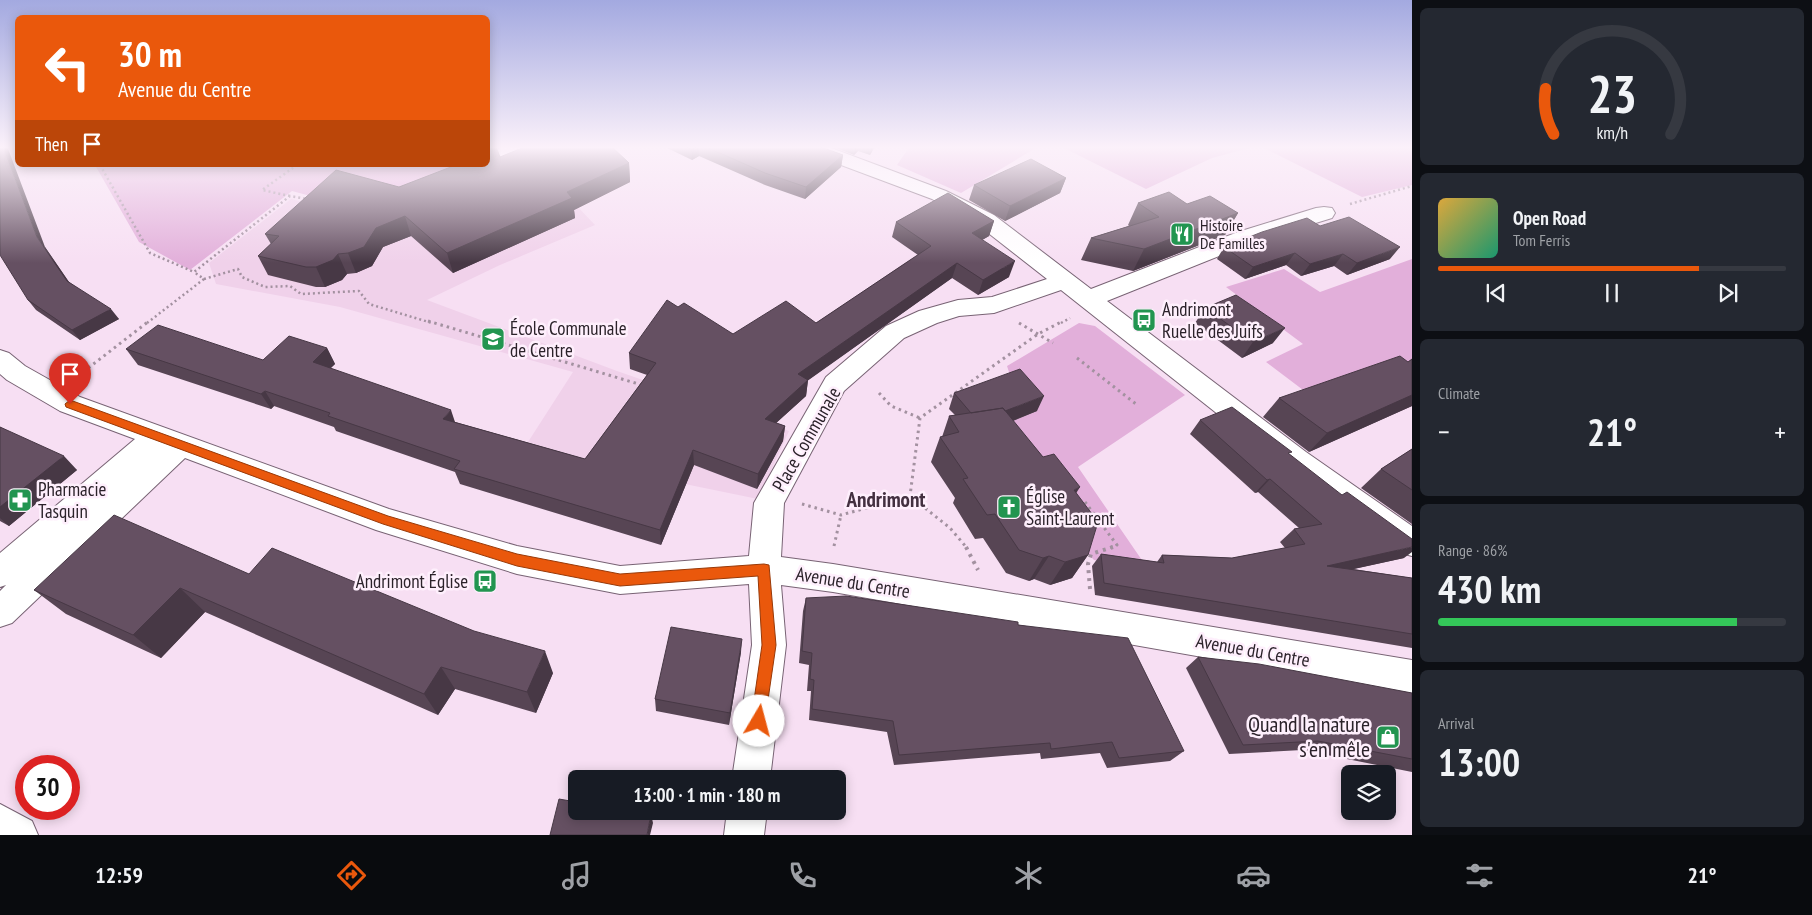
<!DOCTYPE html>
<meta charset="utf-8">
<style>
body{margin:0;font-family:"PT Sans Narrow",sans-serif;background:#242831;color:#f1f3f6;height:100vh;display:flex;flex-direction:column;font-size:19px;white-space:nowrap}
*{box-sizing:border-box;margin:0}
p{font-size:16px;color:#9ea1a6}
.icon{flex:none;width:28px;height:28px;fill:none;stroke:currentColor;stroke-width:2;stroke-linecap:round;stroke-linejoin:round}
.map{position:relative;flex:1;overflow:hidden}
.side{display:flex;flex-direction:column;gap:8px;padding:8px;background:#0d0f14;width:400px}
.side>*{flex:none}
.guide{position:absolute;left:15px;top:15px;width:475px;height:152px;border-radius:8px;box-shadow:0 2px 12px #0003;background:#ea580c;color:#fff;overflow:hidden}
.controls{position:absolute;left:1341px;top:765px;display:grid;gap:10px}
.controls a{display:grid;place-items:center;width:55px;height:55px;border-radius:8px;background:#171b24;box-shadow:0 2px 12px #0003;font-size:25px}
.speed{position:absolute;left:15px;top:755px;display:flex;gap:10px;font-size:25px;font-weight:700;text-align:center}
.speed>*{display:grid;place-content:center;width:65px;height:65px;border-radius:50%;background:#171b24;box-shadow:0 2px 12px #0003;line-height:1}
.speed .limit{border:8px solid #d22;background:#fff;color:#111}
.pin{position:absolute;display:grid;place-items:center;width:42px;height:42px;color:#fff;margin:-51px -21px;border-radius:50% 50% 50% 0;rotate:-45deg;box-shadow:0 0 5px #0007}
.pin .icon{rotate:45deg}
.me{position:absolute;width:55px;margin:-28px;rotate:8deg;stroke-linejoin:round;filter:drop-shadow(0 0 4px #0008)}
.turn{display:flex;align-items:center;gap:18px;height:105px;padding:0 20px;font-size:22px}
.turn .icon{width:65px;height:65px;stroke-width:2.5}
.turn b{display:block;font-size:35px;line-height:42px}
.then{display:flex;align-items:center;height:48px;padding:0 20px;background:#0003;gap:10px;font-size:19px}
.big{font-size:38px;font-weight:700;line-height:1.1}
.side .card{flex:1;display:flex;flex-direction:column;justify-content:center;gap:8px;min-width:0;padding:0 18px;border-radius:8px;background:#242831}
.side .dial{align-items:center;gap:0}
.dial svg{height:130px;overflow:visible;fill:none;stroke:#363941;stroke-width:7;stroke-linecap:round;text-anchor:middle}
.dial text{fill:#f1f3f6;stroke:none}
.song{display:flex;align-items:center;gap:15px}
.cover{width:60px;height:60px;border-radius:8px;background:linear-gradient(135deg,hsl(40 70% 55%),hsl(160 70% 35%))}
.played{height:5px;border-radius:2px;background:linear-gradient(90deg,#ea580c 75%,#363941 75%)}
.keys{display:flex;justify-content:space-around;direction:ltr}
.heat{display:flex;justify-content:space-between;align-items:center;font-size:28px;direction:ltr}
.charge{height:8px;border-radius:4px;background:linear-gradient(90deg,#34c759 86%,#363941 0)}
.trip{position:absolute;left:568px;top:770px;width:278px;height:50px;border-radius:8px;background:#171b24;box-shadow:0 2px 12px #0003;font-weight:700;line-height:50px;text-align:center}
.tab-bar{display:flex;height:80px;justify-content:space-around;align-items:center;background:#090b0e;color:#9ea1a6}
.tab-bar .icon{width:35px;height:35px}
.tab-bar .current{color:#ea580c}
.tab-bar b{font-size:22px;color:#f1f3f6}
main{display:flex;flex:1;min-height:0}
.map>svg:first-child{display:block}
.built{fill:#f0d1ea}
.green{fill:#e2afda}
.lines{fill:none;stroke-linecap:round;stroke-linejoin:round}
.minor-casing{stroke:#786374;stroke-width:2}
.path-far2{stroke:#a391a0;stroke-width:2.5;stroke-dasharray:2 3;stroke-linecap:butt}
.path-far1{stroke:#a391a0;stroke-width:3;stroke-dasharray:2.5 4;stroke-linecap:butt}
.path{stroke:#a391a0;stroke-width:4;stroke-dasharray:3 5;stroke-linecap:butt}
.minor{fill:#fff;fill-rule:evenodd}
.wall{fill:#574554}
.shaded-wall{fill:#473845}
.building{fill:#655062;stroke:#473845}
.route{fill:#ea580c;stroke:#983908}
.labels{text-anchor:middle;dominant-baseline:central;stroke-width:5;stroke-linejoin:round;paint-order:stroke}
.far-poi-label{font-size:16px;fill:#2b222a;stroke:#feeffc;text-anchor:start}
.poi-label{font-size:19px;fill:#2b222a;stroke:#feeffc;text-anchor:start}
.street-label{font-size:19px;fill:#2b222a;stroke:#feeffc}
.quarter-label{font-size:21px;font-weight:bold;fill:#433040;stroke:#feeffc}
.near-poi-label{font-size:22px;fill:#2b222a;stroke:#feeffc;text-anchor:end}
</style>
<main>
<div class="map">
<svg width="1412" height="835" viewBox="0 0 1412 835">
<rect width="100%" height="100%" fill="#f7dff3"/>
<path class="built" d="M534,161L595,225L500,265L427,300L617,371L789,431L758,499L597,466L528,442L573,372L340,307L216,284L209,263L291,199L361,216L488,165Z"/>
<path class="green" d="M910,146H1039L961,193L897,165Z
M1060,146H1257L1212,158L1146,189Z
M1260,146H1412V185L1362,197Z
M95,165H456L355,208L292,191L190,270L139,242Z
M1412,259V369L1315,399L1266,362L1303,344L1226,287L1284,269L1320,292Z
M1079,323L1095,326L1185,395L1078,467L1148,569L1094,560L977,435L1037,411L1013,384L1007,366Z"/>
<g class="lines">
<g class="minor-casing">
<path id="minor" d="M516,146H550L547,150L499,162H488V150Z
M798,146H826L946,191L994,215L1091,289L1238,232L1316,208L1324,207L1332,208L1335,213L1332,218L1254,242L1107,301L1306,452L1412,526V556L1401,553L1286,468L1061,290L994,313L959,316L937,323L904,338L844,391L784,503L781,557L833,564L1412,660V694L833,592L781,585L786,645L770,779H732L752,645L749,584L620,594L517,574L376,530L185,458L12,623L0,627V591L6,585L0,587V553L135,439L60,411L7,380L0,374V350L9,353L25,366L80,397L389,509L517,546L620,566L749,556L754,503L826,377L886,326L919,311L958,300L992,297L1047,279L978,225L932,199L801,150Z
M0,804L32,821L38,835H0Z
M727,811H767L764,835H724Z"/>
</g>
<path class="path-far2" d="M100,165L150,253L194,272
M290,196L262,190L297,165
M1350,204L1412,186
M204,279L238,269L242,277L265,287L290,286L301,294L359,291L369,304L432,323
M147,323L204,279L194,272L290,196L307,199
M1061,323L1070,318"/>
<path class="path-far1" d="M428,321L642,385
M1019,323L1053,343
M1077,358L1136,404
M78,376L149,321
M879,393L891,406L920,418
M910,496L950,528L967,548
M1085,502L1117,545L1109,548
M802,504L841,515L910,496L920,418L1038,334L1063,321
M834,546L841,515"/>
<path class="path" d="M966,547L978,570
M1090,589L1088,564L1091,554L1113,547"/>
<use href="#minor" class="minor"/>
</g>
<path class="wall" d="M663,146H818L843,155L841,167L805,199L765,185L699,156L692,160Z
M831,146H875L870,155L858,151L854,155Z
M500,157L629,163L630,182L574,210L575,218L453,273L411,236L383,247L372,266L356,273L347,274L342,280L325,287H316L268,275L258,256L271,244L265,234L399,187Z
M1066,178L1060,193L1005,221L969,200L974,185Z
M1138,203L1187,204L1238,213L1225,235L1133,271L1081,260L1091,238L1129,226L1128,225Z
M994,221L989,236L982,240L1009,277L978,295L952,278L808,380L806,396L776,423L785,426L783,441L757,489L694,465L661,545L460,484L455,472L336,431L334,427L274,406L271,409L138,365L126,349L263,360L327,348L335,364L330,368L455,422L585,459L647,375L630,369L629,353L678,307L733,334L816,323L918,255L892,237L896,222Z
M1320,226L1390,259L1347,275L1334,266L1301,276L1286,265L1245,279L1217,259L1224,247Z
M45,247L69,282L119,319L80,340L36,310L28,300Z
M1205,308L1273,343L1242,358L1195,323Z
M1412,359V406L1309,452L1263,417L1279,398L1408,362Z
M954,393L1037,411L1013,421L1043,457L1076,493L1088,555L1072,578L1050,585L1034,579L1029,581L1006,573L983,538L975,539L953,503L955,498L931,462L940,437H942L949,416L955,415L949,409Z
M1200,420L1289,454L1404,558L1353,569L1412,578V648L1095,595L1092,566L1101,554L1157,562L1162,555L1232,558L1285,548L1280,542L1294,529L1299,528L1258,492L1255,493L1190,434Z
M0,427L77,470L9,526L0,521Z
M1412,449V524L1361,488L1381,469Z
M249,574L553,673L536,713L455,689L438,715L205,612L161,658L66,614L34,590Z
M806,598L1018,625L1184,751L1170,761L1107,768L1100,753L1041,759L1040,753L894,765L887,732L809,720L811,691H807L809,665L799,663L803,611Z
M741,652L729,725L656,711L655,699Z
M1198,657L1412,693V772L1302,750L1229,754L1186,668Z"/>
<path class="shaded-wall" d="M3,146H7L45,247L75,291L67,281L37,237Z
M695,146H699V156L692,160L691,149Z
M856,146H859L858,151L854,155Z
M872,146H875L870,155Z
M843,155L841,167L805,199L806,187Z
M629,163L630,182L574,210L575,218L453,273L447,253L567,192Z
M1066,178L1060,193L1005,221L1010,206Z
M1238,213L1225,235L1133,271L1144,249Z
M405,216L411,236L383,247L372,266L356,273L348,253L376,228Z
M994,221L989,236L967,249L972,233Z
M1400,247L1390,259L1347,275L1357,263Z
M1295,253L1286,265L1245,279L1253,267Z
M338,254L347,274L342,280L325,287L316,267Z
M1343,254L1334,266L1301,276L1310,264Z
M1015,261L1009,277L978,295L983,280Z
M957,263L952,278L796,389L798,374Z
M111,309L119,319L80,340L72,330Z
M1285,328L1273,343L1242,358L1253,342Z
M327,348L335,364L321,378L313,362Z
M808,380L806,396L764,434L765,419Z
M265,391L274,406L271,409L261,394Z
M1412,395V406L1309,452L1327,433Z
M1044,396L1037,411L973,436L979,421Z
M451,410L456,425L443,419Z
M785,426L783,441L757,489L758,474Z
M693,450L694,465L661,545L660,530Z
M64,456L77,470L9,526L0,518V507Z
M1270,479L1258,492L1255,493L1267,480Z
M1080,487L1065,511L1074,490Z
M1412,547V552L1404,558L1313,578L1327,566Z
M1088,555L1072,578L1050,585L1065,562Z
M1049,556L1034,579L1029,581L1043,558Z
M180,588L205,612L161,658L133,635Z
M742,639L741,652L729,725L730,713Z
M545,651L553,673L536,713L527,692Z
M441,667L455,689L438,715L424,694Z
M651,814L653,823L650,835H647Z"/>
<path class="building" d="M0,146H3L37,237L67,281L111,309L72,330L28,300L0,255Z
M527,146H611L629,163L567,192L572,198L447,253L405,216L376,228L364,247L348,253L338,254L333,260L316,267H306L258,256L279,236L265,234L336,170L399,187L456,165H488V149L496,147L500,157Z
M686,146H695L691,149Z
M704,146H818L843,155L806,187L765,173Z
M1031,159L1066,178L1010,206L974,185Z
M1169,192L1187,204L1210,196L1238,213L1144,249L1091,238L1159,217L1138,203Z
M948,193L994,221L972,233L1015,261L983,280L957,263L798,374L808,380L765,419L785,426L758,474L693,450L660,530L454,469L460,461L328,416L330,413L265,391L261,394L126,349L158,325L263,360L289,336L327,348L313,362L451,410L443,419L585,459L656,363L629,353L667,300L678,307L684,303L733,334L786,301L816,323L931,246L896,222Z
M1349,217L1400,247L1357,263L1343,254L1310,264L1295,253L1253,267L1224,247L1262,232L1307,218L1320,226Z
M1236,295L1285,328L1253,342L1205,308Z
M1400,356L1408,362L1412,359V395L1327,433L1279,398Z
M1020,369L1044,396L1005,411L1003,408L971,413L954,393Z
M1232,407L1292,452L1288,453L1342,495L1347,492L1412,539V547L1327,566L1412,578V634L1104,583L1101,554L1164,563L1162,555L1232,558L1305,544L1294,529L1322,524L1270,479L1267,480L1200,420Z
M1003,408L1043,457L1054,454L1080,487L1074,490L1098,522L1088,555L1065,562L1049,556L1043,558L1019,550L995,514L987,515L963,479L968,478L940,437L959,432L949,416Z
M0,427L64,456L0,507Z
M1412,449V490L1381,469Z
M114,515L249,574L272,548L474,631L545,651L527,692L441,667L424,694L180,588L133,635L34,590Z
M846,596L1018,622V625L1128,638L1184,751L1119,758L1112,742L1051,749L1050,743L899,755L893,721L812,709L814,680L810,679L812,653L802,651L806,598Z
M671,627L742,639L730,713L655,699Z
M1198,657L1259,664L1412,693V759L1318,741L1243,745Z
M559,799L576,802V811H634L651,814L647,835H550Z"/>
<linearGradient id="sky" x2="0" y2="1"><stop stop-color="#a3a9e0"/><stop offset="0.56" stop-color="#fbf1fa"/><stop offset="1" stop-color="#fbf1fa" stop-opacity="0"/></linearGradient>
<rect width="1412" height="263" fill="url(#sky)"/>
<path class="route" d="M70,400L388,516L517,554L620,574L764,564L769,565L776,645L764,727L759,729L754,727L751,721L762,645L758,576L620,586L517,566L383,524L66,407L65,404Z"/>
<defs>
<g id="restaurant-square" transform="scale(1.25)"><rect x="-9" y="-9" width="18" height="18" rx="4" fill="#229550" stroke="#feeffc"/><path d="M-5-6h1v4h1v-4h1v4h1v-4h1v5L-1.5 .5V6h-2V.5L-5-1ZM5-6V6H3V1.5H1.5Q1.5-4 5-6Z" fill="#fff"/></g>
<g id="bus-square" transform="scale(1.25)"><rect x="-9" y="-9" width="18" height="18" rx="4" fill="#229550" stroke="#feeffc"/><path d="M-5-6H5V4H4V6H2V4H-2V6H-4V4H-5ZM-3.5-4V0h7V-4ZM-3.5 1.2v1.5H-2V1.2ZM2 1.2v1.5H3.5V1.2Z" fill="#fff"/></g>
<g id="school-square" transform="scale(1.25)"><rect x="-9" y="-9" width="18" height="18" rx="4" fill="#229550" stroke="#feeffc"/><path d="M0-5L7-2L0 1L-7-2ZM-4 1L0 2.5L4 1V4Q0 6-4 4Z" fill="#fff"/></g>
<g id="pharmacy-square" transform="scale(1.25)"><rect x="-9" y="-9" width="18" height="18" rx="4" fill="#229550" stroke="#feeffc"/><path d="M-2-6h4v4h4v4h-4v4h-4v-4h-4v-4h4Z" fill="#fff"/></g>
<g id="church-square" transform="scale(1.25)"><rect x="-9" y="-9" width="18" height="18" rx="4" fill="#229550" stroke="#feeffc"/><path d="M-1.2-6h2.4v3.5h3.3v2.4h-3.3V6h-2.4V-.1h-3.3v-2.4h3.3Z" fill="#fff"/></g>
<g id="shop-square" transform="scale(1.25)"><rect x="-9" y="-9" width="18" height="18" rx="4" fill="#229550" stroke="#feeffc"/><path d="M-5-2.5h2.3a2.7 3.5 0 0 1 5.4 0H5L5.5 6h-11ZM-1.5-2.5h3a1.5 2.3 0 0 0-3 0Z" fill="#fff"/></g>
</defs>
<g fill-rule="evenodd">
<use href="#restaurant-square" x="1182" y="234"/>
<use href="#bus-square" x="1144" y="320"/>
<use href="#school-square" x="493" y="339"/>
<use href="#pharmacy-square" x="20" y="500"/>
<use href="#church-square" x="1009" y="507"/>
<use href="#bus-square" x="485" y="581"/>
<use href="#shop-square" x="1388" y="737"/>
</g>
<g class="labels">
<g class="far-poi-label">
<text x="1200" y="225">Histoire<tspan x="1200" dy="18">De Familles</tspan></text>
</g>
<g class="poi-label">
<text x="1162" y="309">Andrimont<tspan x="1162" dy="22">Ruelle des Juifs</tspan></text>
<text x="510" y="328">École Communale<tspan x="510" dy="22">de Centre</tspan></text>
<text x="38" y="489">Pharmacie<tspan x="38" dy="22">Tasquin</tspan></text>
<text x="1026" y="496">Église<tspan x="1026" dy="22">Saint-Laurent</tspan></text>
<text x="468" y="581" text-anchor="end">Andrimont Église</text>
</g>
<g class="street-label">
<text transform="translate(806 439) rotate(-60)">Place Communale</text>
<text transform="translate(853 582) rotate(9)">Avenue du Centre</text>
<text transform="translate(1253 650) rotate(10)">Avenue du Centre</text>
</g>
<g class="quarter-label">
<text x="886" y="499">Andrimont</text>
</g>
<g class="near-poi-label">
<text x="1370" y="724">Quand la nature<tspan x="1370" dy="25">s'en mêle</tspan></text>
</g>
</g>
</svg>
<div class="controls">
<a><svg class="icon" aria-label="layers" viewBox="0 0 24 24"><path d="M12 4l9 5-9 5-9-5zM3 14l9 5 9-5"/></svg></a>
</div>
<div class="speed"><div class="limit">30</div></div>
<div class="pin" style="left:70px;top:404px;background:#d93025"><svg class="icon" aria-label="arrive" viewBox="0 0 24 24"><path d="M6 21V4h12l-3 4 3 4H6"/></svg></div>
<svg class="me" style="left:759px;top:721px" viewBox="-20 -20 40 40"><circle r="19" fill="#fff"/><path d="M0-13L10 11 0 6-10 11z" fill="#ea580c"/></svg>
<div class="trip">13:00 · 1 min · 180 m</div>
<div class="guide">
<div class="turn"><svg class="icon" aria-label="left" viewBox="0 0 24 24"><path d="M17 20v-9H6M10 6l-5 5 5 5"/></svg><div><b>30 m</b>Avenue du Centre</div></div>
<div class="then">Then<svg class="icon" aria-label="arrive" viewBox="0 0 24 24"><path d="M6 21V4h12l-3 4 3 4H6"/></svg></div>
</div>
</div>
<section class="side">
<div class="card dial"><svg viewBox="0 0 100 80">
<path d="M14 69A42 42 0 1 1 86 69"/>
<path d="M14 69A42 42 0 0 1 9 41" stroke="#ea580c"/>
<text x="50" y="56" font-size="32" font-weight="700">23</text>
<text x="50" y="72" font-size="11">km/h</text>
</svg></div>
<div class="card">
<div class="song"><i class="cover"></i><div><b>Open Road</b><p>Tom Ferris</p></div></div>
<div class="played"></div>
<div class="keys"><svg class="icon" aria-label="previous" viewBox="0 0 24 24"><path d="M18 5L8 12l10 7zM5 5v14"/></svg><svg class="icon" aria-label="pause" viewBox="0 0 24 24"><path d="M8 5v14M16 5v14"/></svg><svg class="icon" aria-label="next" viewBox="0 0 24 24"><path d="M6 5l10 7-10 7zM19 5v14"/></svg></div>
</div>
<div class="card"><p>Climate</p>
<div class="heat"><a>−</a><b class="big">21°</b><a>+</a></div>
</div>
<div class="card"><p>Range · 86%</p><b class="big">430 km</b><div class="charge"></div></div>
<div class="card"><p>Arrival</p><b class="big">13:00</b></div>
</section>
</main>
<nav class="tab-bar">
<b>12:59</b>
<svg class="icon current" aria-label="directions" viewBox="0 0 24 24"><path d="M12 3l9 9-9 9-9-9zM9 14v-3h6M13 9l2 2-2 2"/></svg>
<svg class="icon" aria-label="music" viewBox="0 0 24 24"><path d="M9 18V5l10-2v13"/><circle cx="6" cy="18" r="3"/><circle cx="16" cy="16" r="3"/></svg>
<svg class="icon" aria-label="phone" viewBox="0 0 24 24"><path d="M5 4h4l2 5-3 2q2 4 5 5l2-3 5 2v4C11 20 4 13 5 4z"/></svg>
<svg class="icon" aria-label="climate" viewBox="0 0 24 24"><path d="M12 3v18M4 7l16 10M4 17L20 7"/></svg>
<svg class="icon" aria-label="car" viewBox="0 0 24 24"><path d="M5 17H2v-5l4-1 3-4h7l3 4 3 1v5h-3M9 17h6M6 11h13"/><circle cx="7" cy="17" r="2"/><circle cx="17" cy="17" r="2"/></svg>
<svg class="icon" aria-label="filters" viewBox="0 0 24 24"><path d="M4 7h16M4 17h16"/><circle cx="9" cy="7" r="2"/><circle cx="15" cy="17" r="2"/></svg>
<b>21°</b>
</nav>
